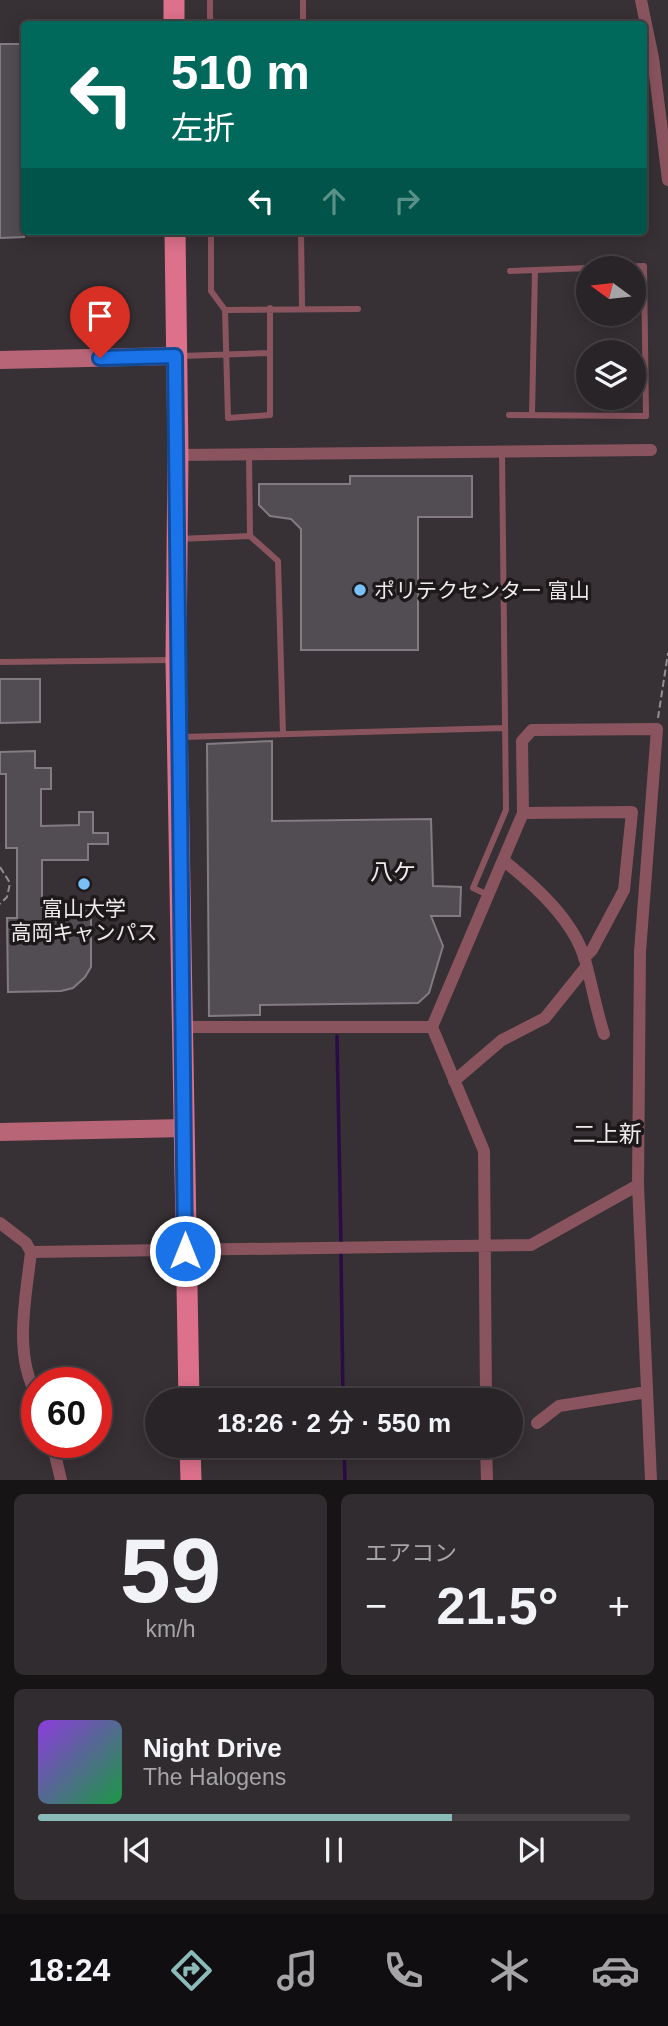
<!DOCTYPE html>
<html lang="ja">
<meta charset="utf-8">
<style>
body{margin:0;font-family:Helvetica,"Noto Sans JP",sans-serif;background:#312c2f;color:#f1f3f6;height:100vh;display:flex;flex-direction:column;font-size:26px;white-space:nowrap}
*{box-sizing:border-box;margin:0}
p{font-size:23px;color:#a5a4a7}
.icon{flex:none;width:38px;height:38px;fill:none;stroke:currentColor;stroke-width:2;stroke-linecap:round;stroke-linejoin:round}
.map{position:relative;height:1480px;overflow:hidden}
.side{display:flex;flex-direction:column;gap:14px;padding:14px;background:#171415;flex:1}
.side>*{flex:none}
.guide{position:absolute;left:21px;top:21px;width:626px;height:214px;border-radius:7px;box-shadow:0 4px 18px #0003,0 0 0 2px #454144;background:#00695c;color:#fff;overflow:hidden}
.needle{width:46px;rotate:285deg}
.controls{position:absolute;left:576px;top:256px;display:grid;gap:14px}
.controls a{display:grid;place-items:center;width:70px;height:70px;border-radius:50%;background:#292427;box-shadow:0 4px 18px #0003,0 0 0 2px #454144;font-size:35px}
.speed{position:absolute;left:21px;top:1367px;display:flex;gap:14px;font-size:35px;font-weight:700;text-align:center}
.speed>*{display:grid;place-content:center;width:91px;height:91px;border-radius:50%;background:#292427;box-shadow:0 4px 18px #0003,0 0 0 2px #454144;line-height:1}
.speed .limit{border:10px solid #d22;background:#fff;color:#111}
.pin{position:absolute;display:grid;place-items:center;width:60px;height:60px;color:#fff;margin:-72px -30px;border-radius:50% 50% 50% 0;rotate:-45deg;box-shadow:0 0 7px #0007}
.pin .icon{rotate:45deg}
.me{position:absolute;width:77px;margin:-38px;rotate:0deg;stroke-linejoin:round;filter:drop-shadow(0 0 5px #0008)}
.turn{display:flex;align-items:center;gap:24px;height:147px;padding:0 35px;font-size:32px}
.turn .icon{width:91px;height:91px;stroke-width:2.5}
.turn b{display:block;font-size:49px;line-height:60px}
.lanes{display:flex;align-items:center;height:66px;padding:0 35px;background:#0003;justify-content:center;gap:35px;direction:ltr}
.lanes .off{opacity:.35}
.big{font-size:52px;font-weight:600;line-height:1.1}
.side .card{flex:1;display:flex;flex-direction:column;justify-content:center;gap:10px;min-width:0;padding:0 24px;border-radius:10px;background:#312c2f}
.side .dial{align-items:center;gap:0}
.dial b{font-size:91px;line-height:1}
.song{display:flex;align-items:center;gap:21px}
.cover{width:84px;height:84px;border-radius:10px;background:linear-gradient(135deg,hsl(270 70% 55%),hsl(140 70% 35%))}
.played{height:7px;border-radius:4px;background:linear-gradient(90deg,#8bbbb9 70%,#454144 70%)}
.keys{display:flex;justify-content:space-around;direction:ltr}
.heat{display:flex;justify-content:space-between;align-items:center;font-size:38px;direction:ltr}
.side .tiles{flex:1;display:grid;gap:14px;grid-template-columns:1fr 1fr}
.card:last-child{grid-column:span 2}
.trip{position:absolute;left:145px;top:1388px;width:378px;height:70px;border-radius:35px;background:#292427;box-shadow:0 4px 18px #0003,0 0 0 2px #454144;font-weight:600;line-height:70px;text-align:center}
.menu{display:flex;height:112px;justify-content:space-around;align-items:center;background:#100e10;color:#a5a4a7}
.menu .icon{width:49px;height:49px}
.menu .selected{color:#8bbbb9}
.menu b{font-size:32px;color:#f1f3f6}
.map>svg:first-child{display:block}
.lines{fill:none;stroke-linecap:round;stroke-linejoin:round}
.stream{stroke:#2b0b45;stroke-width:3.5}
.building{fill:#524d52;stroke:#827c82;stroke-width:2}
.path{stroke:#928d90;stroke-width:2;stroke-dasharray:7 3.5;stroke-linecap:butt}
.lane{stroke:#8a545f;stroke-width:6}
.street{stroke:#8a545f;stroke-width:12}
.secondary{stroke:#b96578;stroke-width:18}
.primary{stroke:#dd718b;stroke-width:21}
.route-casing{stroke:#114b97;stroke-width:18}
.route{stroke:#1a73e8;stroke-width:12}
.poi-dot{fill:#79bff8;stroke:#1d191b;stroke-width:2.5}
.labels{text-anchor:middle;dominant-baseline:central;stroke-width:7;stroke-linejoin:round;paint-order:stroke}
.poi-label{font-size:21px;fill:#eeeaec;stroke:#1d191b;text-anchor:start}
.neighbourhood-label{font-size:23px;fill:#eeeaec;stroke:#1d191b}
</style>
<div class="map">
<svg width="668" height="1480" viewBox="0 0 668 1480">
<rect width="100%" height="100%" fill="#373034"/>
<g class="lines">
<path class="stream" d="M337,1036L341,1244
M341,1252L343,1400
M344,1446L345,1480"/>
</g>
<path class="building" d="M0,44H24V237L0,238Z
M350,476H472V517H418V650H301V529L291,519L270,516L259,505V484H350Z
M0,679H40V722L0,723Z
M272,741V821L431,819L433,886L461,887L460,916H431L443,946L429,993L418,1003L260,1005V1015L209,1016L207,744Z
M35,751V768H51V789H41V826L79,825V812H93V833H108V844H88V860H42V907H91V967L85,977L73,988L61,991L8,992L7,918H17V848H6V774H0V752Z"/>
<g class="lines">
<path class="path" d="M658,718L668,653
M0,867L10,883L7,897L0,904"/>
<path class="lane" d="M210,0V24
M303,24V0
M211,231V291L225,310L228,418L270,415V308
M301,231L302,307
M510,271L588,268
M225,310L358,309
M181,356L270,353
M509,415L646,416L644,266L593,268
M532,415L535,270
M249,455L250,536L278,561L283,734
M179,539L250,536
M0,662L173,660
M182,737L505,728
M488,895L473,888L506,810L502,452"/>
<path class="street" d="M641,0L653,58L668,180
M178,455L651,450
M523,813L632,812L624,890L592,950L584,958
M503,860C534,885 574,920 585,960C592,985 596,1009 604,1034
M183,1027H432
M454,1081L502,1040L545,1018L586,967
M0,1223L26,1243L31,1252L531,1245L638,1185
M31,1252C26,1297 13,1354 37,1396
M486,1400L484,1151L432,1027L523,813L522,741L532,730L657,729L640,952L638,1185L651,1480
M537,1423L559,1406L647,1392
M52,1442L61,1480
M486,1446L487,1480"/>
<path class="secondary" d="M0,360L175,356
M0,1132L185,1128"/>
<path class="primary" d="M174,0V24
M175,231L178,455L176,660L189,1400
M190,1446L191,1480"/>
</g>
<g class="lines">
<g class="route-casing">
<path id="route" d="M100,358L175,356L185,1251"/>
</g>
<use href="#route" class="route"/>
</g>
<g class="poi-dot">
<circle cx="360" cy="590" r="7"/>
<circle cx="84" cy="884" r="7"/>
</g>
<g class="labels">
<g class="poi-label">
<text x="374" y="590">ポリテクセンター 富山</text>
<text x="84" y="908" text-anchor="middle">富山大学<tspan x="84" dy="24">高岡キャンパス</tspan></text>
</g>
<g class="neighbourhood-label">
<text x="393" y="872">八ケ</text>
<text x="607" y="1134">二上新</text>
</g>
</g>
</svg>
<div class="controls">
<a><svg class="needle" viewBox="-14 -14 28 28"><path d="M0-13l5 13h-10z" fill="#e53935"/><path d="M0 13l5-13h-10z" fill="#a5a4a7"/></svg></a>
<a><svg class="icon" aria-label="layers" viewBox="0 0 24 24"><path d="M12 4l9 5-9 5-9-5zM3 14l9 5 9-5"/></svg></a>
</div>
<div class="speed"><div class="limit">60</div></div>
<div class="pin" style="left:100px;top:358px;background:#d93025"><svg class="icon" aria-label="arrive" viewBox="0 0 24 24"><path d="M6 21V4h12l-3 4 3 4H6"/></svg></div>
<svg class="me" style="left:185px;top:1251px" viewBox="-20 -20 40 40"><circle r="17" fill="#1a73e8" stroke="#fff" stroke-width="3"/><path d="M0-11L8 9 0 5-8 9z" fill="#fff"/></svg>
<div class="trip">18:26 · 2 分 · 550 m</div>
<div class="guide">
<div class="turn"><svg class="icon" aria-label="left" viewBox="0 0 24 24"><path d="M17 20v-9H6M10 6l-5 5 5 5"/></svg><div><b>510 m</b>左折</div></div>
<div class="lanes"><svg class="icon" aria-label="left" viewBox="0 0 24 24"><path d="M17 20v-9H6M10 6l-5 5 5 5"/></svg><svg class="icon off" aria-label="ahead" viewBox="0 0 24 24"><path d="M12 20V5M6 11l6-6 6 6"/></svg><svg class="icon off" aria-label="right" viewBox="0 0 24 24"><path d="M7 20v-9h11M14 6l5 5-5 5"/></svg></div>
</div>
</div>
<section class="side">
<div class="tiles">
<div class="card dial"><b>59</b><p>km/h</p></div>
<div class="card"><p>エアコン</p>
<div class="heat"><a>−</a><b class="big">21.5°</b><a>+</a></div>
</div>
<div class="card">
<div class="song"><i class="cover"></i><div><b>Night Drive</b><p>The Halogens</p></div></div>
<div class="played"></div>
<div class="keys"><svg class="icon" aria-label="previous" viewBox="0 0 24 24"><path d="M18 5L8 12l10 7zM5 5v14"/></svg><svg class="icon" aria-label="pause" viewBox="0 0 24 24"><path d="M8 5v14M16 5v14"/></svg><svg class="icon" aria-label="next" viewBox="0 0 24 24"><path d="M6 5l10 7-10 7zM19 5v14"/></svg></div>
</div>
</div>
</section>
<nav class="menu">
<b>18:24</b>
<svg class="icon selected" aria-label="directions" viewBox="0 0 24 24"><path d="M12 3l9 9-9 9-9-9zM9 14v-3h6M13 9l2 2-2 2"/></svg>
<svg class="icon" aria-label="music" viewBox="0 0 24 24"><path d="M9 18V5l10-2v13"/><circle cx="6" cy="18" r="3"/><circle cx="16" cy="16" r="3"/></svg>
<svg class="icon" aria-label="phone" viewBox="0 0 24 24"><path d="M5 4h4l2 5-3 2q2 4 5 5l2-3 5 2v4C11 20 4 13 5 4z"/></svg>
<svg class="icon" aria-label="climate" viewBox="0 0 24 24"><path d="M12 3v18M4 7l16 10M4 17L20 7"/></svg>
<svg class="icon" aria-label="car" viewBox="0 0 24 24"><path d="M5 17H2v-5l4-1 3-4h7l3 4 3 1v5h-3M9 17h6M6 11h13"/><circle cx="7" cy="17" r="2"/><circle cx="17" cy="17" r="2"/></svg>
</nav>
